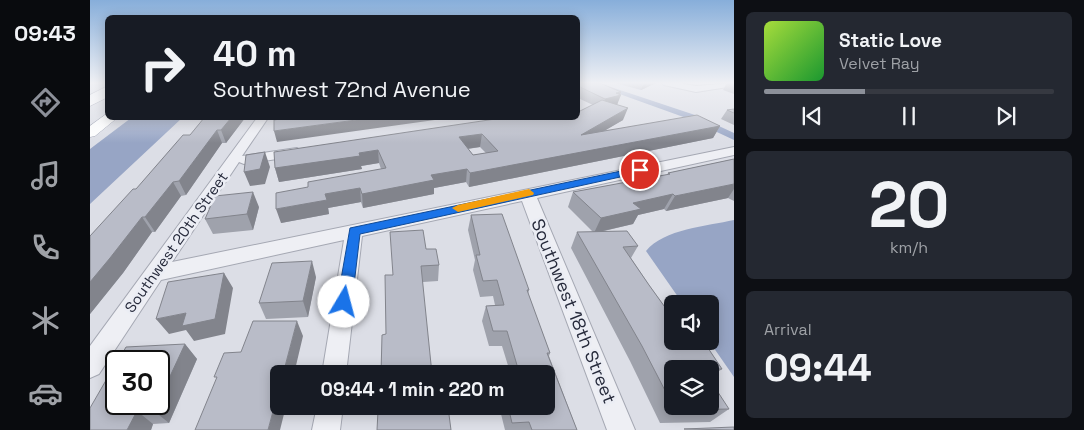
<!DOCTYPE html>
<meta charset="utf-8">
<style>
body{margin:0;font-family:"Space Grotesk",sans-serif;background:#242831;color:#f1f3f6;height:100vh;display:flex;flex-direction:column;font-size:19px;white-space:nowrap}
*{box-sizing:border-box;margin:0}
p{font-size:16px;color:#9ea1a6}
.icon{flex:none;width:28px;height:28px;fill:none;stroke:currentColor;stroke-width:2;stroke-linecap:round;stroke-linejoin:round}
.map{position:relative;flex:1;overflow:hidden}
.sheet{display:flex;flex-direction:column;gap:12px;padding:12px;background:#0d0f14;width:350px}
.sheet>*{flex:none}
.hud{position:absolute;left:15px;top:15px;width:475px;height:105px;border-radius:8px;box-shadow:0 2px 12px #0003;background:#171b24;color:#f1f3f6;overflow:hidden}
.tools{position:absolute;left:574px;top:295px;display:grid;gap:10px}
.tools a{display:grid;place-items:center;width:55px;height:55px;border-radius:8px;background:#171b24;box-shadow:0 2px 12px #0003;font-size:25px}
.speed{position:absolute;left:15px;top:350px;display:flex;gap:10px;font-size:25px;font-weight:700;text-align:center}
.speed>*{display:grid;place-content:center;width:65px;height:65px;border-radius:50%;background:#171b24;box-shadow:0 2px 12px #0003;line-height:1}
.speed .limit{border:2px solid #111;border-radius:8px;background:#fff;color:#111}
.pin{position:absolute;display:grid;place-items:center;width:42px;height:42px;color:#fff;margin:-21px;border:2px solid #fff;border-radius:50%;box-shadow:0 1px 5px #0007}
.me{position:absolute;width:55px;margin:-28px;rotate:8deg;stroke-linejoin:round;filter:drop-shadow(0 0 4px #0008)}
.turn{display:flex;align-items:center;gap:18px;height:105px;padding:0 25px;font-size:22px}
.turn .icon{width:65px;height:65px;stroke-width:2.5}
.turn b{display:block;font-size:35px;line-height:42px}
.big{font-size:38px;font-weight:700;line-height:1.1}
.sheet .tile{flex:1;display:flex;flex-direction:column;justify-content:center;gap:8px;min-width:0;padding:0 18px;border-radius:8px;background:#242831}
.sheet .dial{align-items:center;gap:0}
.dial b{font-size:65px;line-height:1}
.song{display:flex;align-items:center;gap:15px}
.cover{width:60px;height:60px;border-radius:8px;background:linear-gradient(135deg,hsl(80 70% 55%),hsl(130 70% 35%))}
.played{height:5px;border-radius:2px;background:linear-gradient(90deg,#8c9099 35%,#363941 35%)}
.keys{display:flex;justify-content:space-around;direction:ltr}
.trip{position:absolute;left:180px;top:365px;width:285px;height:50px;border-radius:8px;background:#171b24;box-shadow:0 2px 12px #0003;font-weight:700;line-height:50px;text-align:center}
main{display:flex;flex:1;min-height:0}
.tabs{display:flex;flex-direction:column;width:90px;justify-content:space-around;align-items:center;background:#090b0e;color:#9ea1a6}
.tabs .icon{width:35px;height:35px}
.tabs .active{color:#8c9099}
.tabs b{font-size:22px;color:#f1f3f6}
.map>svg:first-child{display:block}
.water{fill:#97a5c5}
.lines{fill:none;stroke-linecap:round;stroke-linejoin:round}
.canal{fill:#97a5c5;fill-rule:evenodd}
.minor-casing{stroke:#a5a8b3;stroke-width:2}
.major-casing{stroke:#9ca0b1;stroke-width:1}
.highway-casing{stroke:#84899c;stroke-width:1}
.minor{fill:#eeeff4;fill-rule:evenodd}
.major{fill:#fff;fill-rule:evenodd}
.highway{fill:#fff;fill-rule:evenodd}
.wall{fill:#9fa2ac;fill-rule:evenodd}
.shaded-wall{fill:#82848c}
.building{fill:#b9bcc8;stroke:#82848c;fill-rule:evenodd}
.route{fill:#1a73e8;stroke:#114b97}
.slow{fill:#f59e0b}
.labels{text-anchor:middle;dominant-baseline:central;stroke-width:5;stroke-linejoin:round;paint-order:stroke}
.street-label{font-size:15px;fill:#262a3b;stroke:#ebedf4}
.near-street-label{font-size:18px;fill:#262a3b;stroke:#ebedf4}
</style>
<main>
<nav class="tabs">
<b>09:43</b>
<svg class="icon active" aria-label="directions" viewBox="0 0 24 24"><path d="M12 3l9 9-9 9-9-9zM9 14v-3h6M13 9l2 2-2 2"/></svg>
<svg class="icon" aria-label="music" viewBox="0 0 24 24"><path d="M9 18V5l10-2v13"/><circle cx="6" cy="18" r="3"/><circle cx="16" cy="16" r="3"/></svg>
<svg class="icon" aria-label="phone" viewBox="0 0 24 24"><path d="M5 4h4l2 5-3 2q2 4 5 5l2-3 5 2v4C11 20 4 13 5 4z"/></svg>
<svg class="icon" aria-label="climate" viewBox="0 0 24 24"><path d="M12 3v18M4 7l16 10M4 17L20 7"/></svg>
<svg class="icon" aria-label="car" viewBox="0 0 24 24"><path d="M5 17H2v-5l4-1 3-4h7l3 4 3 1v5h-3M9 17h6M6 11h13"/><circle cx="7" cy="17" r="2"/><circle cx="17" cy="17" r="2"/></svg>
</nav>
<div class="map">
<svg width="644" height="430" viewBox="0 0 644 430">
<rect width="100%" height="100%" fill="#dcdee6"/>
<path class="water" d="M41,118H92L0,204V149Z
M644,220V377L619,341L620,304H593L556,251C574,229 617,226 644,220Z"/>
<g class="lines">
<path class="canal" d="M499,83H509L605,115L644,133V140L599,119Z"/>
<g class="minor-casing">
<path id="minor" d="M572,83H588L606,86L644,83V86L606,92L574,85Z
M167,118H178L152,156L207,148L213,152L207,156L154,164L149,162L82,262L644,147V155L447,198L545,430H517L432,201L272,236L256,374H232L254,240L71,280L9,374L0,378V346Z
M227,406H253L250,430H222Z"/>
</g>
<g class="major-casing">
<path id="major" d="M15,115H18V118H27L5,136L0,137V126Z"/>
</g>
<g class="highway-casing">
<path id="highway" d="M18,86V97L0,106V95Z"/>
</g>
<use href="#minor" class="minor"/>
<use href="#major" class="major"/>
<use href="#highway" class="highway"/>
</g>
<path class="wall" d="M488,83L530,94L527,105L533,120L515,130L630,126L623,138L394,184L379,187L376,182L344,188V194L273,208L271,202L238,208L239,214L191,223L218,187L291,169L289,163L271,166L272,169L189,182L185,168L490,111L503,105L488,98ZM390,147L396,153L383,155L378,149Z
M525,83H566L551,90Z
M637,83H644V94L633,90Z
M644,109V125L631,119L637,110Z
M114,118H155L136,143H132L96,195L91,196L65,232H62L33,273L0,314V236L100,135Z
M644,159V201L638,198L576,211L574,209L548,215L543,224L510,232L548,246L541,258L559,285L603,345L632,369L620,378V369H582V406H620L639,409L620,422L570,423L540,361L481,248L487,232H503L478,207L483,192L577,175L578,173Z
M169,207L163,230L123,234L115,219Z
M381,215L439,290L438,294L460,353L459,356L487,430H415L409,406H456V374H409V373L420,372L412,346H399L392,321L396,306L405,305L403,296L390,297L383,270L385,260L378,230Z
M336,249L349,265L348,281L333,282L296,334L303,275Z
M226,277L218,317L176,319L169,303Z
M95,344L107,359L79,423L63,424L61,430H0Z"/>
<path class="shaded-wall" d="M554,83H566L551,90Z
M531,92L529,96L531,95L527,105L512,109L515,99L526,93Z
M538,108L533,120L487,147L491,135Z
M141,118H155L136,143L131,130Z
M281,118H359L187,142L184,131Z
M630,126L623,138L379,187L380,173Z
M127,130L132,143L96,195L89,181Z
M392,134L390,147L368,150L369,137Z
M288,150L289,163L271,166L272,169L189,182L185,168Z
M175,152L180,167L175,184L160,186L154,172Z
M377,169L376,182L344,188V194L273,208L272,194L341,175Z
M83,182L91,196L65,232L55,217Z
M644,184V189L638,198L576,211L585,196Z
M270,188L271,202L238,208L235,194Z
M163,192L169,207L163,230L157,214Z
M583,194L574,209L548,215L543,224L504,233L511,218L543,203Z
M237,200L239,214L191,223L186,209Z
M52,217L62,232L33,273L0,314V282Z
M222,261L226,277L218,317L213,301Z
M134,273L143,288L135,334L104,341L96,330L79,334L66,319L96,313Z
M207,321L213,336L204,374H193Z
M95,344L107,359L79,423L64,411L67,404H69V400Z
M189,389V406H196L190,430H178Z
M47,411L63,424L61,430H37Z"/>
<path class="building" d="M488,83H510L531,92L526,93L531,95L515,99L488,86Z
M512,100L538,108L491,135L607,115L630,126L396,170L380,173L377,169L341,175L344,180L272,194L270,188L235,194L237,200L186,209V193L218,187V182L296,168L288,150L269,153L270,156L185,168L184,152L412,118H488V109L490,111ZM392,134L408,151L383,155L369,137Z
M644,109V113L637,110Z
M114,118H141L131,130H127L89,181L83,182L55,217H52L20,258L0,282V236L43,189H46L93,135H100Z
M196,118H281L184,131V120Z
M175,152L170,169L154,172L156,155Z
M644,159V184L585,196L583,194L543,203L551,209L511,218L483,192L580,174L578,173Z
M163,192L157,214L115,219L125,196Z
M412,214L439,290H437L460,353H457L487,430H442L439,422L422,423L418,406H456V374H410L409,373L429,372L417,331H403L396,306L414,305L407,280L393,281L386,255H390L381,215Z
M333,230L336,249H346L349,265L331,266L342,374H291L292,335L296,334L295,275H303L300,232Z
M537,231L548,246L533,247L559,285L582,317V341H600L603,345H616L632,369H582V404L552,346L487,232Z
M222,261L213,301L169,303L182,263Z
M134,273L125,319L92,326L96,313L66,319L78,282Z
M163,321H207L193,374H189V389L178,430H105L127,377H124L134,353L151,352Z
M95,344L69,400V361H28L36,347Z
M26,363V404H67L64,411H47L37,430H0V408Z
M620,380L639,409L586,410L584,406H620Z
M291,406H346V407H358L361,430H287L288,411H291Z
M644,427V430L594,429Z"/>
<linearGradient id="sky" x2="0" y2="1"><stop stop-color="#87aeda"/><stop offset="0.58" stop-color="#eff0f4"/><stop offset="1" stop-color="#eff0f4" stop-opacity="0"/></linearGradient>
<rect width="644" height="143" fill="url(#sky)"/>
<path class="route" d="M550,167L555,170L553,172L270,234L262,302L260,307L254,309L249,307L247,302L260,228Z"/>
<path class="slow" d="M439,189L444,193L443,195L368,212L362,208L368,205Z"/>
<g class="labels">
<g class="street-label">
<text transform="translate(86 242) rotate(-55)">Southwest 20th Street</text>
</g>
<g class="near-street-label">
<text transform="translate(484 311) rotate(68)">Southwest 18th Street</text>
</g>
</g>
</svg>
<div class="tools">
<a><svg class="icon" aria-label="sound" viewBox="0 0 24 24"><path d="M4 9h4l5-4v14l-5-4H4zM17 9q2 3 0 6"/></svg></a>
<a><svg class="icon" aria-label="layers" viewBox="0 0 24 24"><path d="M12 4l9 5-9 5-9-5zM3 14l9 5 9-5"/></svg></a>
</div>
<div class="speed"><div class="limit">30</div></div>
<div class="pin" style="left:550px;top:170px;background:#d93025"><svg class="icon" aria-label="arrive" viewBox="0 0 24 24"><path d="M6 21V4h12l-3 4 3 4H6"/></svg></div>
<svg class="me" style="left:254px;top:302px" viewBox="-20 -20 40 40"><circle r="19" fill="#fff"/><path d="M0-13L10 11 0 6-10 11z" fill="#1a73e8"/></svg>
<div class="trip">09:44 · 1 min · 220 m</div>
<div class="hud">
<div class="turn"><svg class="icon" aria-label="right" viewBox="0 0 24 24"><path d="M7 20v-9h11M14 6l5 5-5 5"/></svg><div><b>40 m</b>Southwest 72nd Avenue</div></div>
</div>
</div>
<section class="sheet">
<div class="tile">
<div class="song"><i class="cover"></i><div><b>Static Love</b><p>Velvet Ray</p></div></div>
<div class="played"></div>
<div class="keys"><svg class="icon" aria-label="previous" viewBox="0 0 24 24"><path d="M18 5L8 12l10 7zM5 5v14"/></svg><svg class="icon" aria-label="pause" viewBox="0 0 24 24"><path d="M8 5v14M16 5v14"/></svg><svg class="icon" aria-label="next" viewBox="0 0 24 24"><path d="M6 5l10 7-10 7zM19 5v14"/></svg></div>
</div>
<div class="tile dial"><b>20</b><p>km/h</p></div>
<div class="tile"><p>Arrival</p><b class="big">09:44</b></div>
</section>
</main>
